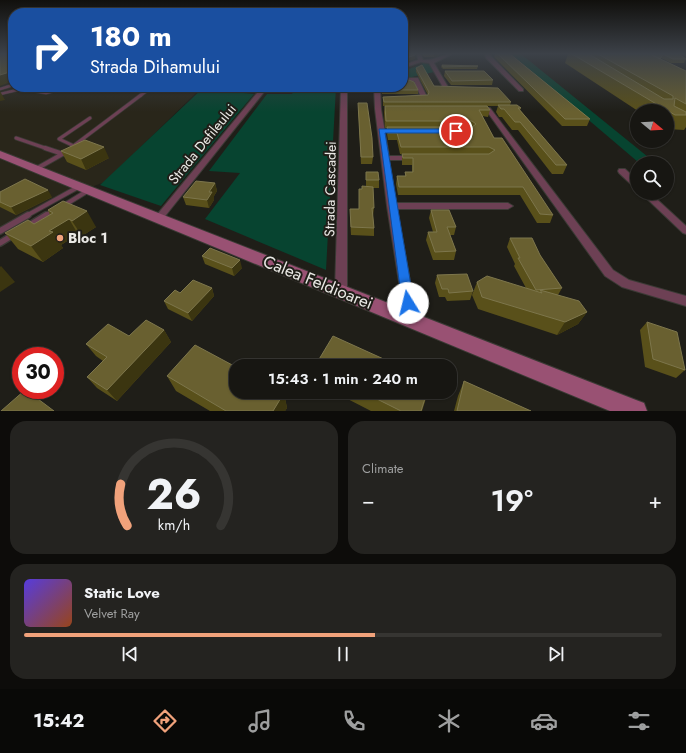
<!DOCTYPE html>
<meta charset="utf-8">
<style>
body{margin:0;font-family:Jost,sans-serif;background:#242320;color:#f1f3f6;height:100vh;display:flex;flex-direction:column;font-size:15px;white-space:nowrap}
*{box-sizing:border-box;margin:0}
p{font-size:13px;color:#9e9f9f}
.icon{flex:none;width:22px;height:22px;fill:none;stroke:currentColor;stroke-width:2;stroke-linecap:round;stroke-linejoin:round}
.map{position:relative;height:411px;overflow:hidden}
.drawer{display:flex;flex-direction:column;gap:10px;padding:10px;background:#0d0c0a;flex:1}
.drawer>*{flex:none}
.top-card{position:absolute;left:8px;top:8px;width:400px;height:84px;border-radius:16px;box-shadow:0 1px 3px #0004,0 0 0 1px #363532;background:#1a4fa0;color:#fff;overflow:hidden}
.needle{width:26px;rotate:108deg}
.tools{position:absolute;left:630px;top:104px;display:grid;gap:8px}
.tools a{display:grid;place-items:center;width:44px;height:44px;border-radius:50%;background:#171612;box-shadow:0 1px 3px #0004,0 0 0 1px #363532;font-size:20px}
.speed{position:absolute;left:12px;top:347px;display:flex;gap:8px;font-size:20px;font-weight:700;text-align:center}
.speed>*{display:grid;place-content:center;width:52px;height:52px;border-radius:50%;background:#171612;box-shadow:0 1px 3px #0004,0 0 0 1px #363532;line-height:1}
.speed .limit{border:6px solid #d22;background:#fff;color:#111}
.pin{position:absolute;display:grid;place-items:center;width:34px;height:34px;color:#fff;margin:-17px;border:2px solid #fff;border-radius:50%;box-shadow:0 1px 4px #0007}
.me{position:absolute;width:44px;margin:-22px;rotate:351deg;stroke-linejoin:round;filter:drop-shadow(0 0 3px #0008)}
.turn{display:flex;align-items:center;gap:14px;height:84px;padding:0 16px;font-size:18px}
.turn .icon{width:52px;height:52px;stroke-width:2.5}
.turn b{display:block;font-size:28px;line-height:34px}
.big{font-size:30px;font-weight:600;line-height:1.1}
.drawer .widget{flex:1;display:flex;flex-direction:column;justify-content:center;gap:6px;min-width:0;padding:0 14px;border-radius:16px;background:#242320}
.drawer .dial{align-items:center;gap:0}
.dial svg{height:104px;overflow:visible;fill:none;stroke:#363532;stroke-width:7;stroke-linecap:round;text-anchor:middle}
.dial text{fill:#f1f3f6;stroke:none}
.song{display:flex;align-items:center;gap:12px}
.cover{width:48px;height:48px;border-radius:6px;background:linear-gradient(135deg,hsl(250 70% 55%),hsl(20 70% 35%))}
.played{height:4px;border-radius:2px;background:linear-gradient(90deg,#f1a27b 55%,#363532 55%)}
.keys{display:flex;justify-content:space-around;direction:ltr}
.heat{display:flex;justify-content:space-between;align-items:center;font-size:22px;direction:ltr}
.drawer .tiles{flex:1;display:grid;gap:10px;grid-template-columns:1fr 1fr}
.widget:last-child{grid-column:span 2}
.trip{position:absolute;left:229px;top:359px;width:228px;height:40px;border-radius:16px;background:#171612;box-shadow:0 1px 3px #0004,0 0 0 1px #363532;font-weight:600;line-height:40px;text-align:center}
.menu{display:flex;height:64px;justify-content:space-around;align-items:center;background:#090907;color:#9e9f9f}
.menu .icon{width:28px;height:28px}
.menu .selected{color:#f1a27b}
.menu b{font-size:18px;color:#f1f3f6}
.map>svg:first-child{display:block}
.built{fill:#29261a}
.green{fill:#074430}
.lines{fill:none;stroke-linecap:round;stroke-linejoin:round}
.lane-far3-casing{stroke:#3b3a35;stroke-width:3.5}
.lane-far2-casing{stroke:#3b3a35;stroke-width:4.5}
.lane-far1-casing{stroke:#3b3a35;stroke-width:6}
.lane-casing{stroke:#3b3a35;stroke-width:8}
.street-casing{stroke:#3b3a35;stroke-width:2}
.secondary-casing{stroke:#3b3a35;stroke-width:2}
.lane-far3{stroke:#6d4054;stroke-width:2.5}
.lane-far2{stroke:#6d4054;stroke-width:3}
.lane-far1{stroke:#6d4054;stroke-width:4}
.lane{stroke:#6d4054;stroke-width:5.5}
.street{fill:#6d4054;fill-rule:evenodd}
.secondary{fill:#995173;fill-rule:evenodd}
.wall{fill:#59501a}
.shaded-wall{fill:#3b3510}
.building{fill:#696030;stroke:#7d764c}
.route{fill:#1a73e8;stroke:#114b97}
.poi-dot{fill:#f1a27b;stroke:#1f1e18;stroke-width:1.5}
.labels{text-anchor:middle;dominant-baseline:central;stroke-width:4;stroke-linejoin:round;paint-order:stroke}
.street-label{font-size:14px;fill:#eae9e5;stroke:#1f1e18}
.poi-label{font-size:14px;font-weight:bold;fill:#eae9e5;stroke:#1f1e18;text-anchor:start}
.near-street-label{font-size:17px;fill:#eae9e5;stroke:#1f1e18}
</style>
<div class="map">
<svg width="686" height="411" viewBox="0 0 686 411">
<rect width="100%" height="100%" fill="#1f1e18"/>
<path class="built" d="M0,54H13V87H202L105,182L66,196L0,234Z"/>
<path class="green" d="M511,54H521L653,161L638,162Z
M420,62L431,65L434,72L403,79V71L423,64Z
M204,87H238L234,92L254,94L161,206L100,185Z
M296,87H336L326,270L205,219L240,173L209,171L267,94H292Z"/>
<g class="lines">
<g class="lane-far3-casing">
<path id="lane-far3" d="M0,89L13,85
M0,94L21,89L46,93L70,87
M140,96L152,87"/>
</g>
<g class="lane-far2-casing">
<path id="lane-far2" d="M16,138L48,149
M74,146L59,139L90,118
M72,147L141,95"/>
</g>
<g class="lane-far1-casing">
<path id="lane-far1" d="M45,148L63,154
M36,169L66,152
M63,206L89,190
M26,216L80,186
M44,216L55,210"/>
</g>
<g class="lane-casing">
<path id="lane" d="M28,226L46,215
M0,231L28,215
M0,243L13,235"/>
</g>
<g class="street-casing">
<path id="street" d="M417,54H421L423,60C434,61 441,54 452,54L434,63L448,87L459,88V90L444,89L429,63L421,62L403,68V65L418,60Z
M485,54H489L523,89V91H519L486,58Z
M403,78H418L427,97L426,98H412V96L420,95L414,81L403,82Z
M262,87H268L162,220H156L154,218L156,216Z
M341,87H347V291L345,294L341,296L337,294L335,291Z
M374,87H380L381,109L389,156H414L418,158L414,160H389L396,203H508L513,206L508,209H397L417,320L415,324L411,325L407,324L405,320L387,206L375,109Z
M486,108H490L613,270L629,280L686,296V306L622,287L605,276L486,110Z
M619,169H625L637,180V188L634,187L619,173L618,171Z
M641,193H650L686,226V234L683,233Z"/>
</g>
<g class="secondary-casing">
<path id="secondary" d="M0,151L636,400L644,403L647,411H610L0,158Z"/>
</g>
<use href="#lane-far3" class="lane-far3"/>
<use href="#lane-far2" class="lane-far2"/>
<use href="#lane-far1" class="lane-far1"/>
<use href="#lane" class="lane"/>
<use href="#street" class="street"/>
<use href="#secondary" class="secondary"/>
</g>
<path class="wall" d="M422,54H442L434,57H424Z
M495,54H510L590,119L587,126H562L494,57Z
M568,54H679L686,58L684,63H671L661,58L660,59L686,71V127L684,130L667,129V111H638L565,63Z
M680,54H686V57Z
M442,65L478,66L477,69H443L441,67Z
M416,68L434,86L511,102L510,105L521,108L520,110L567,165L563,174H552L518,130H512L502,117H499L496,112L498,106H487L490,110L488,117L482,116L494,138L553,215L550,223H537L520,195H398L396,184L397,176H405V172H412V165H402V154H400L397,140H388L387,134V128H385L384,112L385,106H436H383V97L428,95L416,72Z
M445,71L493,80L492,85H451L444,76Z
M68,87H89L79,93L70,90Z
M382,87L418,90V94H382Z
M358,103L373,157L372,164H361Z
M61,151L109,158L86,170L67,162Z
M366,172L379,180V188H373L374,208L373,216L374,228V236L351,235L350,217L359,209L362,189L366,186Z
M215,183L217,191L214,196V200L209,208L186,205L183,197Z
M0,192L52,197L16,215L0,207Z
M48,210L96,227L82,236L78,234L61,245L63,248L43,262L18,249L5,233L34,224L50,215Z
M431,210L456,227L454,235H450L456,251L454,260H433L426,240L428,232H433L429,218Z
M510,238L540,255L562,288L558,295L587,312L578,324L557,335L478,309L472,295L477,282L526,288L514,266L515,264L507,247Z
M202,256L242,268L234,276L205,264Z
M437,275L473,291L470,300L447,301L445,297H439L435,283Z
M212,288L214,296L192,321L168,309L164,301Z
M647,322L685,370L676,378L645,367L640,330Z
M164,330L171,342L117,401L97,388L87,377L103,361L96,356L86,344Z
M167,376L284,393L287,408L285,411H210L176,391Z
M464,381L531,411H454L458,396Z
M334,392H428L422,411H371Z"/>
<path class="shaded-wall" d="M434,54H442L434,57Z
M415,55V59L403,63V59Z
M13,71V81L0,86V75Z
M76,87H89L79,93Z
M0,91L5,100L0,101Z
M104,147L109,158L86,170L81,159Z
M215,183L217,191L214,196V200L209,208L207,200L209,192Z
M48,190L52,197L16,215L11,207Z
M87,211L96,227L82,236L72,221Z
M69,219L78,234L61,245L63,248L43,262L31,246L49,231Z
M240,260L242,268L234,276L232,268Z
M1,266L15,282L0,292V267Z
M212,288L214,296L192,321L188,313Z
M587,312L578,324L557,335L565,322Z
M164,330L171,342L117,401L107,390Z
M284,393L287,408L285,411H273Z"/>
<path class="building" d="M0,54L13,55V71L0,75Z
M403,54H415V55L403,59Z
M498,54H510L590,119H565Z
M572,54H589L664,99H673V96L598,54H650L686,71V104L675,98L674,106L686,112V115H675Z
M650,54H663L660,59Z
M663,54H679L686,59H673Z
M422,65L434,86L498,88L511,102H384L383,97L428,95L429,92L416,68Z
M442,65L478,66L443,67Z
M445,71H484L493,80L452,81Z
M409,80L414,82L418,90H382V87H403V81Z
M358,103H367L372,138L373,157H361Z
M498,105H517L521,108H518L567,165H556L520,122H515L504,109H501Z
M385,106H487L490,110H479L494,138H502L553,215L540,214L523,187H399L397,176H406L405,172H413V158H403L402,154H489L495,150L489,147H401L397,133H388L387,127H472L476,124L472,121H386Z
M85,140L104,147L81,159L61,151Z
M366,172H378L379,180H366Z
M25,179L48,190L11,207L0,202V192Z
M196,181L215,183L209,192H212L207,200L183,197Z
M362,186L373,187L374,208H372L374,228L351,227L350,209H359V189H362Z
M63,201L87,211L72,221L69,219L49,231L53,232L31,246L5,233L28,220L34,224L53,213L48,210Z
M431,210H449L456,227H447L456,251L435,252L428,232H437Z
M510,238H532L540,255L562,288L536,290L518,258H520Z
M210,248L240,260L232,268L202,256Z
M467,274L473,291L449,293L448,289H442L437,275Z
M487,276L542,293L540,290L579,301L587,312L565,322L482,297L477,282Z
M193,280L212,288L188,313L164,301L175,290L180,293Z
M146,320L164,330L107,390L87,377L107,357L86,344L108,324L129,336Z
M647,322L677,332L685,370L653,359Z
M333,336L399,366H315Z
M195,345L236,367V392H282L284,393L273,411H226L167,376Z
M464,381L531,411H457Z
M25,390H26L54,411H1Z
M363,392H427L421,411H401Z"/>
<linearGradient id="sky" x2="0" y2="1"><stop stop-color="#11100d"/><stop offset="0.48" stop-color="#3c4148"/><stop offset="1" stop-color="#3c4148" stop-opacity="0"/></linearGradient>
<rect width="686" height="112" fill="url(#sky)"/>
<path class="route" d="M379,129H456L459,131L456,133H385L414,303L412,307L408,308L404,307L402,303Z"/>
<circle class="poi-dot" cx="60" cy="238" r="4"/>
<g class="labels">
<g class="street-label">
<text transform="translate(202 144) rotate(-51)">Strada Defileului</text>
<text transform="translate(330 189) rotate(-89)">Strada Cascadei</text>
</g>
<g class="poi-label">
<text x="68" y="238">Bloc 1</text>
</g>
<g class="near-street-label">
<text transform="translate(318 282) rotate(22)">Calea Feldioarei</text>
</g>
</g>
</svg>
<div class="tools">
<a><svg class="needle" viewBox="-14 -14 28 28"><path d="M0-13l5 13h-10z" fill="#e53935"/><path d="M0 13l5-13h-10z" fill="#9e9f9f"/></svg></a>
<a><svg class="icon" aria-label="search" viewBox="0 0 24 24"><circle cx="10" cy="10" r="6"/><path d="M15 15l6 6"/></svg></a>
</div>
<div class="speed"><div class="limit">30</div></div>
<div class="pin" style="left:456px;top:131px;background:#d93025"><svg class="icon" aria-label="arrive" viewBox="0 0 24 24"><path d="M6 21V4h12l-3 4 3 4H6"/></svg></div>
<svg class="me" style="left:408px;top:303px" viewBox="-20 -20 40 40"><circle r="19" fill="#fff"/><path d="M0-13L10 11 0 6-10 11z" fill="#1a73e8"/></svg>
<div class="trip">15:43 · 1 min · 240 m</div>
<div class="top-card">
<div class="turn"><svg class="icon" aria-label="right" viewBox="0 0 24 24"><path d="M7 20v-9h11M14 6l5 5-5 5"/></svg><div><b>180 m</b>Strada Dihamului</div></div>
</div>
</div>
<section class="drawer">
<div class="tiles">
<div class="widget dial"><svg viewBox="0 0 100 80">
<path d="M14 69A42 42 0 1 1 86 69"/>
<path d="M14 69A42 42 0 0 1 9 37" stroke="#f1a27b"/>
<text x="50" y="56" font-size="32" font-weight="700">26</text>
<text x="50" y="72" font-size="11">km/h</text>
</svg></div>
<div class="widget"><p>Climate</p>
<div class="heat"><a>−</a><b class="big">19°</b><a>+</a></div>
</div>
<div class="widget">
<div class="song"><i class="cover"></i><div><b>Static Love</b><p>Velvet Ray</p></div></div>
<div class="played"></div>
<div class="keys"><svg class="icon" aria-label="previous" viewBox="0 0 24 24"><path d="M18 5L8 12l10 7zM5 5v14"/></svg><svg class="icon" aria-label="pause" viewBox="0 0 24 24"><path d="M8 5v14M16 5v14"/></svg><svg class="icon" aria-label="next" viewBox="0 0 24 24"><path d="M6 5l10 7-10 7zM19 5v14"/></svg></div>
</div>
</div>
</section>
<nav class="menu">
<b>15:42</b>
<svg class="icon selected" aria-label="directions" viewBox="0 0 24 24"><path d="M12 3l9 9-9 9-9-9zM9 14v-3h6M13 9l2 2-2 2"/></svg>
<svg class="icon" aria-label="music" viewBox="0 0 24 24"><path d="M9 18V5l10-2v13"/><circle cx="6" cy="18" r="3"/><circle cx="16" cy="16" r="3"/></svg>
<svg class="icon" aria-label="phone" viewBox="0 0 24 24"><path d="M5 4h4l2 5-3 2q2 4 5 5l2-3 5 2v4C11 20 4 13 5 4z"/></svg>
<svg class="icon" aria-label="climate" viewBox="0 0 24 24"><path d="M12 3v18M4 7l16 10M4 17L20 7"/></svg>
<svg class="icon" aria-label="car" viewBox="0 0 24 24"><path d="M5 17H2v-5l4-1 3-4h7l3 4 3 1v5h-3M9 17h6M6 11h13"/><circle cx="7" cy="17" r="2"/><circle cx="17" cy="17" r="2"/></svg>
<svg class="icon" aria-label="filters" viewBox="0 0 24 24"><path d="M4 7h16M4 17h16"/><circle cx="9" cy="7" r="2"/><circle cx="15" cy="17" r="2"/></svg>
</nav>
